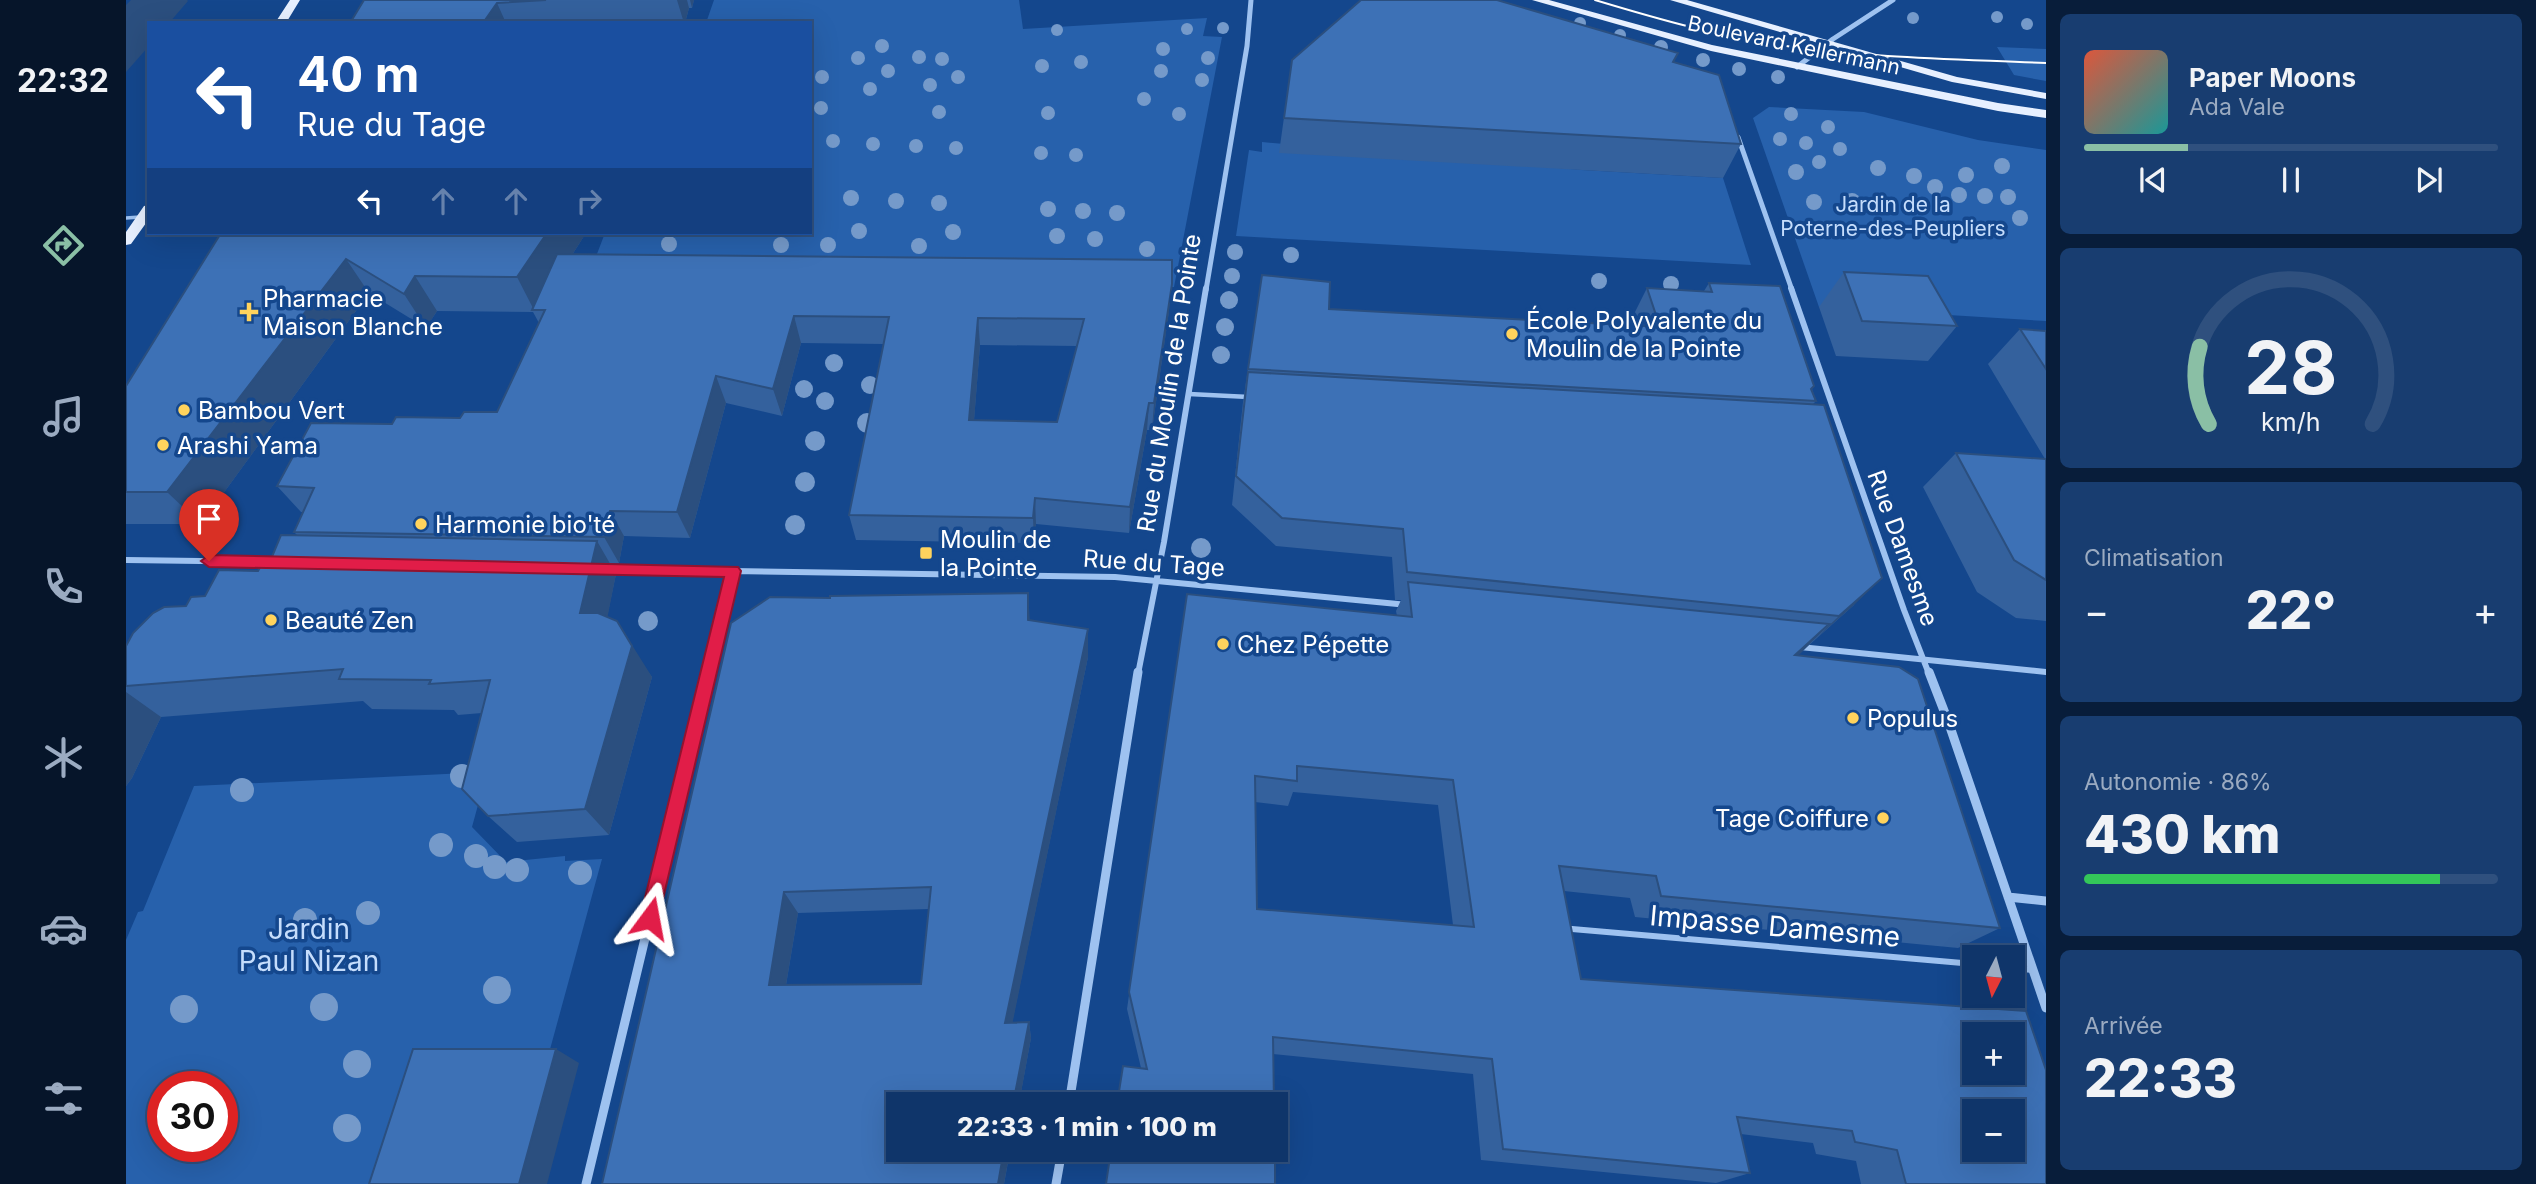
<!DOCTYPE html>
<html lang="fr">
<meta charset="utf-8">
<style>
body{margin:0;font-family:Inter,sans-serif;background:#183d70;color:#f1f3f6;height:100vh;display:flex;flex-direction:column;font-size:26px;white-space:nowrap}
*{box-sizing:border-box;margin:0}
p{font-size:23px;color:#9babc1}
.icon{flex:none;width:38px;height:38px;fill:none;stroke:currentColor;stroke-width:2;stroke-linecap:round;stroke-linejoin:round}
.map{position:relative;flex:1;overflow:hidden}
.drawer{display:flex;flex-direction:column;gap:14px;padding:14px;background:#081d3a;width:490px}
.drawer>*{flex:none}
.guide{position:absolute;left:21px;top:21px;width:665px;height:214px;border-radius:0px;box-shadow:0 7px 28px #0002,0 0 0 2px #2f507e;background:#1a4fa0;color:#fff;overflow:hidden}
.needle{width:46px;rotate:186deg}
.fabs{position:absolute;left:1836px;top:945px;display:grid;gap:14px}
.fabs a{display:grid;place-items:center;width:63px;height:63px;border-radius:0px;background:#0f356a;box-shadow:0 7px 28px #0002,0 0 0 2px #2f507e;font-size:35px}
.speed{position:absolute;left:21px;top:1071px;display:flex;gap:14px;font-size:35px;font-weight:700;text-align:center}
.speed>*{display:grid;place-content:center;width:91px;height:91px;border-radius:50%;background:#0f356a;box-shadow:0 7px 28px #0002,0 0 0 2px #2f507e;line-height:1}
.speed .limit{border:10px solid #d22;background:#fff;color:#111}
.pin{position:absolute;display:grid;place-items:center;width:60px;height:60px;color:#fff;margin:-72px -30px;border-radius:50% 50% 50% 0;rotate:-45deg;box-shadow:0 0 7px #0007}
.pin .icon{rotate:45deg}
.me{position:absolute;width:77px;margin:-38px;rotate:13deg;stroke-linejoin:round;filter:drop-shadow(0 0 5px #0008)}
.turn{display:flex;align-items:center;gap:24px;height:147px;padding:0 35px;font-size:32px}
.turn .icon{width:91px;height:91px;stroke-width:2.5}
.turn b{display:block;font-size:49px;line-height:60px}
.lanes{display:flex;align-items:center;height:66px;padding:0 35px;background:#0003;justify-content:center;gap:35px;direction:ltr}
.lanes .off{opacity:.35}
.big{font-size:52px;font-weight:800;line-height:1.1}
.drawer .widget{flex:1;display:flex;flex-direction:column;justify-content:center;gap:10px;min-width:0;padding:0 24px;border-radius:10px;background:#183d70}
.drawer .dial{align-items:center;gap:0}
.dial svg{height:182px;overflow:visible;fill:none;stroke:#2f507e;stroke-width:7;stroke-linecap:round;text-anchor:middle}
.dial text{fill:#f1f3f6;stroke:none}
.song{display:flex;align-items:center;gap:21px}
.cover{width:84px;height:84px;border-radius:10px;background:linear-gradient(135deg,hsl(10 70% 55%),hsl(180 70% 35%))}
.played{height:7px;border-radius:4px;background:linear-gradient(90deg,#8abfa5 25%,#2f507e 25%)}
.keys{display:flex;justify-content:space-around;direction:ltr}
.heat{display:flex;justify-content:space-between;align-items:center;font-size:38px;direction:ltr}
.charge{height:10px;border-radius:5px;background:linear-gradient(90deg,#34c759 86%,#2f507e 0)}
.trip{position:absolute;left:760px;top:1092px;width:402px;height:70px;border-radius:0px;background:#0f356a;box-shadow:0 7px 28px #0002,0 0 0 2px #2f507e;font-weight:800;line-height:70px;text-align:center}
main{display:flex;flex:1;min-height:0}
.dock{display:flex;flex-direction:column;width:126px;justify-content:space-around;align-items:center;background:#06152a;color:#9babc1}
.dock .icon{width:49px;height:49px}
.dock .on{color:#8abfa5}
.dock b{font-size:32px;color:#f1f3f6}
.map>svg:first-child{display:block}
.green{fill:#2761ac;fill-rule:evenodd}
.lines{fill:none;stroke-linecap:round;stroke-linejoin:round}
.service-far2{stroke:#9ec2f0;stroke-width:3.5}
.service-far1{stroke:#9ec2f0;stroke-width:4.5}
.service{stroke:#9ec2f0;stroke-width:6}
.minor-far2{stroke:#9ec2f0;stroke-width:5}
.minor-far1{stroke:#9ec2f0;stroke-width:6}
.minor{stroke:#9ec2f0;stroke-width:9}
.primary{fill:#e7f0ff;fill-rule:evenodd}
.tram{stroke:#fff;stroke-width:2}
.tree{fill:#759aca}
.wall{fill:#34619d;fill-rule:evenodd}
.shaded-wall{fill:#2b4f7f}
.building{fill:#3d71b6;stroke:#2b4f7f;stroke-width:2;fill-rule:evenodd}
.route{fill:#e11d48;stroke:#92132f;stroke-width:2}
.poi-dot{fill:#ffd35d;stroke:#14478d;stroke-width:2.5}
.labels{text-anchor:middle;dominant-baseline:central;stroke-width:7;stroke-linejoin:round;paint-order:stroke}
.far-street-label{font-size:21px;fill:#fff;stroke:#14478d}
.far-park-label{font-size:21px;fill:#c5ddfc;stroke:#14478d}
.poi-label{font-size:24px;fill:#fff;stroke:#14478d;text-anchor:start}
.street-label{font-size:24px;fill:#fff;stroke:#14478d}
.near-street-label{font-size:28px;fill:#fff;stroke:#14478d}
.near-park-label{font-size:28px;fill:#c5ddfc;stroke:#14478d}
</style>
<main>
<nav class="dock">
<b>22:32</b>
<svg class="icon on" aria-label="directions" viewBox="0 0 24 24"><path d="M12 3l9 9-9 9-9-9zM9 14v-3h6M13 9l2 2-2 2"/></svg>
<svg class="icon" aria-label="music" viewBox="0 0 24 24"><path d="M9 18V5l10-2v13"/><circle cx="6" cy="18" r="3"/><circle cx="16" cy="16" r="3"/></svg>
<svg class="icon" aria-label="phone" viewBox="0 0 24 24"><path d="M5 4h4l2 5-3 2q2 4 5 5l2-3 5 2v4C11 20 4 13 5 4z"/></svg>
<svg class="icon" aria-label="climate" viewBox="0 0 24 24"><path d="M12 3v18M4 7l16 10M4 17L20 7"/></svg>
<svg class="icon" aria-label="car" viewBox="0 0 24 24"><path d="M5 17H2v-5l4-1 3-4h7l3 4 3 1v5h-3M9 17h6M6 11h13"/><circle cx="7" cy="17" r="2"/><circle cx="17" cy="17" r="2"/></svg>
<svg class="icon" aria-label="filters" viewBox="0 0 24 24"><path d="M4 7h16M4 17h16"/><circle cx="9" cy="7" r="2"/><circle cx="15" cy="17" r="2"/></svg>
</nav>
<div class="map">
<svg width="1920" height="1184" viewBox="0 0 1920 1184">
<rect width="100%" height="100%" fill="#14478d"/>
<path class="green" d="M588,0H893L897,29L1081,18L1077,36L1096,37L1048,287L461,280L479,233H684V23H580Z
M1871,47L1920,49V81L1888,75Z
M1643,107L1738,112L1852,140L1920,150V321L1693,307L1627,118Z
M1136,142L1456,170L1597,178L1625,265L1110,236L1123,150L1136,152Z
M361,772L346,827L380,862L439,856V861L476,859L420,1064L259,1184H0V940L12,912L17,911L68,786ZM37,1087H96V1146H37Z"/>
<g class="lines">
<path class="service-far2" d="M0,218L14,217"/>
<path class="service-far1" d="M1063,394L1123,397"/>
<path class="service" d="M1446,929L1848,964
M1886,968L1907,970"/>
<path class="minor-far2" d="M1671,67L1707,39L1767,0
M1612,137L1666,290
M1080,290L1121,46L1125,0"/>
<path class="minor-far1" d="M1665,288L1778,610L1803,674
M0,560L150,562
M480,569L989,577L1282,605
M1674,647L1920,672
M582,674L607,571
M1012,674L1038,542L1080,288"/>
<path class="minor" d="M1803,672L1822,721L1920,1008
M1882,897L1920,901
M943,1104L1012,672
M460,1184L583,672
M930,1184L936,1150"/>
<path class="primary" d="M164,0H174L160,23H149Z
M1406,0H1423L1586,45L1872,103L1920,110V118L1872,111L1585,51Z
M1544,0H1561L1831,77L1920,93V99L1826,82Z
M23,205V219L5,244L0,245V232L18,206Z"/>
<path class="tram" d="M1469,0C1532,19 1595,37 1660,46C1746,58 1833,59 1920,63"/>
</g>
<g class="tree">
<circle cx="1871" cy="17" r="6"/>
<circle cx="1787" cy="18" r="6"/>
<circle cx="1454" cy="23" r="6"/>
<circle cx="1901" cy="24" r="6"/>
<circle cx="1097" cy="28" r="6"/>
<circle cx="1061" cy="29" r="6"/>
<circle cx="931" cy="30" r="6"/>
<circle cx="1494" cy="35" r="6"/>
<circle cx="756" cy="46" r="7"/>
<circle cx="1535" cy="47" r="7"/>
<circle cx="1037" cy="49" r="7"/>
<circle cx="793" cy="57" r="7"/>
<circle cx="732" cy="58" r="7"/>
<circle cx="1082" cy="58" r="7"/>
<circle cx="816" cy="59" r="7"/>
<circle cx="1577" cy="60" r="7"/>
<circle cx="955" cy="62" r="7"/>
<circle cx="916" cy="66" r="7"/>
<circle cx="1613" cy="69" r="7"/>
<circle cx="762" cy="71" r="7"/>
<circle cx="1035" cy="71" r="7"/>
<circle cx="696" cy="77" r="7"/>
<circle cx="832" cy="77" r="7"/>
<circle cx="1652" cy="77" r="7"/>
<circle cx="1076" cy="80" r="7"/>
<circle cx="804" cy="85" r="7"/>
<circle cx="744" cy="89" r="7"/>
<circle cx="1018" cy="99" r="7"/>
<circle cx="695" cy="108" r="7"/>
<circle cx="813" cy="112" r="7"/>
<circle cx="922" cy="113" r="7"/>
<circle cx="1053" cy="114" r="7"/>
<circle cx="1665" cy="114" r="7"/>
<circle cx="1702" cy="127" r="7"/>
<circle cx="1654" cy="139" r="7"/>
<circle cx="707" cy="141" r="7"/>
<circle cx="1680" cy="143" r="7"/>
<circle cx="747" cy="144" r="7"/>
<circle cx="790" cy="146" r="7"/>
<circle cx="830" cy="148" r="7"/>
<circle cx="1714" cy="149" r="7"/>
<circle cx="915" cy="153" r="7"/>
<circle cx="950" cy="155" r="7"/>
<circle cx="1693" cy="162" r="7"/>
<circle cx="1876" cy="166" r="8"/>
<circle cx="1752" cy="168" r="8"/>
<circle cx="1670" cy="172" r="8"/>
<circle cx="1840" cy="175" r="8"/>
<circle cx="1788" cy="176" r="8"/>
<circle cx="1809" cy="187" r="8"/>
<circle cx="1833" cy="195" r="8"/>
<circle cx="1859" cy="196" r="8"/>
<circle cx="1882" cy="197" r="8"/>
<circle cx="725" cy="198" r="8"/>
<circle cx="770" cy="201" r="8"/>
<circle cx="1726" cy="201" r="8"/>
<circle cx="1688" cy="202" r="8"/>
<circle cx="813" cy="203" r="8"/>
<circle cx="922" cy="209" r="8"/>
<circle cx="957" cy="211" r="8"/>
<circle cx="991" cy="213" r="8"/>
<circle cx="1894" cy="218" r="8"/>
<circle cx="733" cy="231" r="8"/>
<circle cx="827" cy="232" r="8"/>
<circle cx="931" cy="236" r="8"/>
<circle cx="969" cy="239" r="8"/>
<circle cx="543" cy="244" r="8"/>
<circle cx="655" cy="245" r="8"/>
<circle cx="702" cy="245" r="8"/>
<circle cx="793" cy="246" r="8"/>
<circle cx="1021" cy="249" r="8"/>
<circle cx="1109" cy="252" r="8"/>
<circle cx="1165" cy="255" r="8"/>
<circle cx="1106" cy="276" r="8"/>
<circle cx="1473" cy="281" r="8"/>
<circle cx="1545" cy="284" r="8"/>
<circle cx="1103" cy="300" r="9"/>
<circle cx="1099" cy="327" r="9"/>
<circle cx="1095" cy="355" r="9"/>
<circle cx="708" cy="363" r="9"/>
<circle cx="744" cy="385" r="9"/>
<circle cx="678" cy="389" r="9"/>
<circle cx="699" cy="401" r="9"/>
<circle cx="741" cy="423" r="10"/>
<circle cx="689" cy="441" r="10"/>
<circle cx="679" cy="482" r="10"/>
<circle cx="669" cy="525" r="10"/>
<circle cx="1075" cy="548" r="10"/>
<circle cx="522" cy="621" r="10"/>
<circle cx="336" cy="776" r="12"/>
<circle cx="116" cy="790" r="12"/>
<circle cx="315" cy="845" r="12"/>
<circle cx="350" cy="856" r="12"/>
<circle cx="369" cy="867" r="12"/>
<circle cx="391" cy="870" r="12"/>
<circle cx="454" cy="873" r="12"/>
<circle cx="242" cy="913" r="12"/>
<circle cx="179" cy="920" r="12"/>
<circle cx="371" cy="990" r="14"/>
<circle cx="198" cy="1007" r="14"/>
<circle cx="58" cy="1009" r="14"/>
<circle cx="231" cy="1064" r="14"/>
<circle cx="221" cy="1128" r="14"/>
</g>
<path class="wall" d="M238,0H568L566,8H563L559,23H224Z
M1166,60L1548,62L1615,144L1597,178L1153,153Z
M95,233H460L446,255L1043,311L1026,430H1021L1003,533L910,524L908,543L730,540L723,515L758,344L675,343L656,416L600,403L564,538L498,536L493,563H484L490,574L481,617L526,677L483,835L391,842L362,816L356,713L332,715L328,710L246,709L237,701L35,717L6,778L0,786V646L60,606L132,571L143,564L172,536L168,532L177,512H175L151,486L266,424L334,418L371,412L413,323L407,312L311,311L300,328L243,293L75,524H0V386ZM854,345L951,346L931,422L848,420Z
M1718,272L1831,326L1802,361L1710,356L1693,307Z
M1136,275L1203,309L1513,326L1509,312L1521,288L1578,291L1583,283L1688,386L1686,389L1690,401L1687,404L1728,605L1672,655L1874,928L1832,948L1509,917L1504,898L1438,891L1455,979L1920,1184H1735L1730,1161L1690,1154L1687,1143L1615,1134L1624,1173L1590,1183L1355,1160L1347,1074L1147,1054L1148,1104L1015,1068L1001,1009L1061,594L1271,616L1270,611L1275,600H1269L1266,557L1150,546L1106,505L1117,402ZM1167,792L1312,805L1327,925L1131,909L1129,802L1162,806Z
M1894,329L1920,331V621L1890,618L1851,592L1797,487L1830,453L1919,459L1862,364Z
M644,597L904,621L962,629V657L886,1023L903,1022L905,1038L878,1184H476ZM803,909L795,984L660,985L672,913Z"/>
<path class="shaded-wall" d="M5,0H61L62,1L43,23H23V46L0,72V5Z
M551,0H561L563,8L559,23H558Z
M564,0H568L566,8Z
M371,3L380,23H357Z
M421,233H460L411,310H408L391,277Z
M220,259L243,293L75,524L41,492Z
M289,276L311,311L300,328L278,294Z
M1046,284L1043,311L1026,430L1028,403Z
M668,316L675,343L656,416L647,389Z
M852,318L854,345L846,447L843,420Z
M590,376L600,403L564,538L551,512Z
M1023,403L1021,430L1003,533L1004,507Z
M909,498L910,524L908,543L907,518Z
M484,511L498,536L493,563L478,537Z
M471,541L490,574L476,645L454,613Z
M1756,578L1728,605L1686,642L1713,616Z
M902,593L904,622L902,620Z
M491,621L526,677L483,835L459,809Z
M1703,624L1675,653L1641,683L1669,655Z
M962,629V657L883,1040L879,1023Z
M0,692L35,717L6,778L0,786Z
M658,892L672,913L657,1003L643,985Z
M903,1022L905,1038L893,1104H887Z
M430,1049L453,1063L421,1184H393Z
M878,1150H884L878,1184H872Z"/>
<path class="building" d="M238,0H420L371,3L357,23H224Z
M1235,0H1371L1552,53L1547,62L1593,75L1615,144L1158,118L1166,60Z
M95,233H421L391,277L289,276L278,294L220,259L41,492H0V386Z
M431,254L1046,260V284L1028,403H1023L1004,507L909,498L907,518L723,515L763,317L668,316L647,389L590,376L551,512L484,511L478,537L168,532L188,488L151,486L185,423L266,424L270,417L334,418L338,412H371L419,310H406ZM852,318L958,319L931,422L843,420Z
M1718,272L1802,276L1831,326L1736,321Z
M1136,275L1204,282L1203,309L1534,327L1521,288L1586,292L1583,283L1654,286L1688,386L1685,389L1690,401L1122,369Z
M1894,329L1920,331V369Z
M1122,372L1698,405L1756,578L1713,616L1281,572L1277,529L1156,518L1110,476Z
M1830,453L1920,459V580L1888,560Z
M155,535L471,541L454,613H472L491,621L506,646L459,809L362,816L336,789L364,680L303,684L305,680L213,679L217,669L0,686V646L7,633L27,613L38,607L60,606L65,597L79,596L93,570L132,571L136,564H143Z
M1282,582L1703,624L1669,655L1773,667L1792,679L1874,928L1535,896L1530,876L1433,866L1455,979L1900,1011L1920,1070V1184H1780L1771,1150L1729,1142L1726,1131L1611,1117L1624,1173L1377,1149L1366,1059L1147,1037L1148,1104H991L997,1066L1021,1069L1003,992L1061,594L1286,617ZM1171,766L1327,780L1348,927L1131,909L1129,776L1171,781ZM1848,1034H1886V1073H1848ZM1848,1111H1886V1150H1848Z
M902,593V620L962,629L879,1023L903,1022L887,1104H772V1150H878L872,1184H476L605,623L644,597L704,598V596ZM805,887L795,984L643,985L658,892Z
M287,1049H430L393,1184H243Z
M985,1150H1149V1184H980Z"/>
<path class="route" d="M83,555L612,567L615,571L531,924L524,927L517,924L514,918L598,577L83,567L75,561Z"/>
<g class="poi-dot">
<path d="M119.5 301.5h7v7h7v7h-7v7h-7v-7h-7v-7h7z"/>
<circle cx="1386" cy="334" r="7"/>
<circle cx="58" cy="410" r="7"/>
<circle cx="37" cy="445" r="7"/>
<circle cx="295" cy="524" r="7"/>
<rect x="793" y="546" width="14" height="14" rx="3.5"/>
<circle cx="145" cy="620" r="7"/>
<circle cx="1097" cy="644" r="7"/>
<circle cx="1727" cy="718" r="7"/>
<circle cx="1757" cy="818" r="7"/>
</g>
<g class="labels">
<g class="far-street-label">
<text transform="translate(1668 45) rotate(12)">Boulevard Kellermann</text>
</g>
<g class="far-park-label">
<text x="1767" y="204">Jardin de la<tspan x="1767" dy="24">Poterne-des-Peupliers</tspan></text>
</g>
<g class="poi-label">
<text x="137" y="298">Pharmacie<tspan x="137" dy="28">Maison Blanche</tspan></text>
<text x="1400" y="320">École Polyvalente du<tspan x="1400" dy="28">Moulin de la Pointe</tspan></text>
<text x="72" y="410">Bambou Vert</text>
<text x="51" y="445">Arashi Yama</text>
<text x="309" y="524">Harmonie bio'té</text>
<text x="814" y="539">Moulin de<tspan x="814" dy="28">la Pointe</tspan></text>
<text x="159" y="620">Beauté Zen</text>
<text x="1111" y="644">Chez Pépette</text>
<text x="1741" y="718">Populus</text>
<text x="1743" y="818" text-anchor="end">Tage Coiffure</text>
</g>
<g class="street-label">
<text transform="translate(1043 383) rotate(-81)">Rue du Moulin de la Pointe</text>
<text transform="translate(1777 548) rotate(70)">Rue Damesme</text>
<text transform="translate(1028 563) rotate(4)">Rue du Tage</text>
</g>
<g class="near-street-label">
<text transform="translate(1649 926) rotate(5)">Impasse Damesme</text>
</g>
<g class="near-park-label">
<text x="183" y="929">Jardin<tspan x="183" dy="32">Paul Nizan</tspan></text>
</g>
</g>
</svg>
<div class="fabs">
<a><svg class="needle" viewBox="-14 -14 28 28"><path d="M0-13l5 13h-10z" fill="#e53935"/><path d="M0 13l5-13h-10z" fill="#9babc1"/></svg></a>
<a>+</a>
<a>−</a>
</div>
<div class="speed"><div class="limit">30</div></div>
<div class="pin" style="left:83px;top:561px;background:#d93025"><svg class="icon" aria-label="arrive" viewBox="0 0 24 24"><path d="M6 21V4h12l-3 4 3 4H6"/></svg></div>
<svg class="me" style="left:524px;top:918px" viewBox="-20 -20 40 40"><path d="M0-17L14 15 0 8-14 15z" fill="#e11d48" stroke="#fff" stroke-width="4"/></svg>
<div class="trip">22:33 · 1 min · 100 m</div>
<div class="guide">
<div class="turn"><svg class="icon" aria-label="left" viewBox="0 0 24 24"><path d="M17 20v-9H6M10 6l-5 5 5 5"/></svg><div><b>40 m</b>Rue du Tage</div></div>
<div class="lanes"><svg class="icon" aria-label="left" viewBox="0 0 24 24"><path d="M17 20v-9H6M10 6l-5 5 5 5"/></svg><svg class="icon off" aria-label="ahead" viewBox="0 0 24 24"><path d="M12 20V5M6 11l6-6 6 6"/></svg><svg class="icon off" aria-label="ahead" viewBox="0 0 24 24"><path d="M12 20V5M6 11l6-6 6 6"/></svg><svg class="icon off" aria-label="right" viewBox="0 0 24 24"><path d="M7 20v-9h11M14 6l5 5-5 5"/></svg></div>
</div>
</div>
<section class="drawer">
<div class="widget">
<div class="song"><i class="cover"></i><div><b>Paper Moons</b><p>Ada Vale</p></div></div>
<div class="played"></div>
<div class="keys"><svg class="icon" aria-label="previous" viewBox="0 0 24 24"><path d="M18 5L8 12l10 7zM5 5v14"/></svg><svg class="icon" aria-label="pause" viewBox="0 0 24 24"><path d="M8 5v14M16 5v14"/></svg><svg class="icon" aria-label="next" viewBox="0 0 24 24"><path d="M6 5l10 7-10 7zM19 5v14"/></svg></div>
</div>
<div class="widget dial"><svg viewBox="0 0 100 80">
<path d="M14 69A42 42 0 1 1 86 69"/>
<path d="M14 69A42 42 0 0 1 10 35" stroke="#8abfa5"/>
<text x="50" y="56" font-size="32" font-weight="700">28</text>
<text x="50" y="72" font-size="11">km/h</text>
</svg></div>
<div class="widget"><p>Climatisation</p>
<div class="heat"><a>−</a><b class="big">22°</b><a>+</a></div>
</div>
<div class="widget"><p>Autonomie · 86%</p><b class="big">430 km</b><div class="charge"></div></div>
<div class="widget"><p>Arrivée</p><b class="big">22:33</b></div>
</section>
</main>
